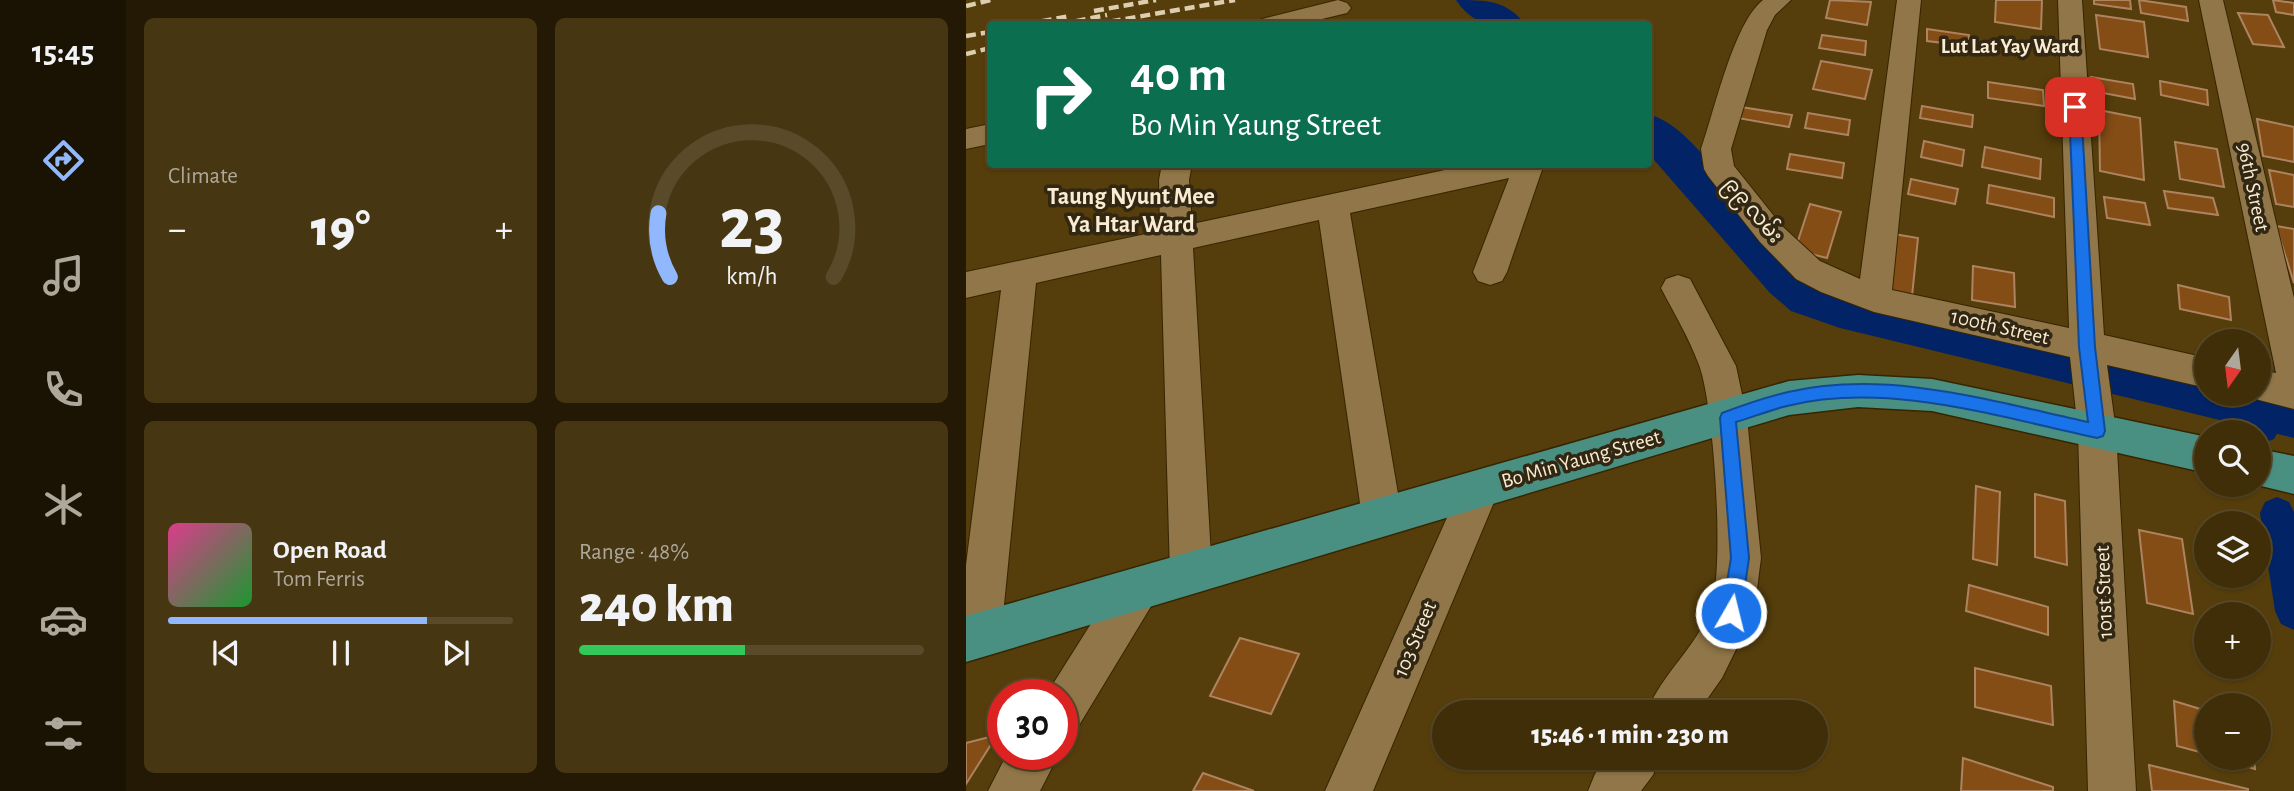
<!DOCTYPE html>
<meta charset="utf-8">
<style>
body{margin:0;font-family:"Alegreya Sans","Noto Sans Myanmar",sans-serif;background:#473612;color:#f1f3f6;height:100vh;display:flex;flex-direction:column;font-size:26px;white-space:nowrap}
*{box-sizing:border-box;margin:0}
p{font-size:23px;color:#aea89c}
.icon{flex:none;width:38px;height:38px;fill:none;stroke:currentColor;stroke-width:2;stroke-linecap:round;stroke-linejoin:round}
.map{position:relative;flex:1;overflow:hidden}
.sheet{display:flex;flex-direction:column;gap:18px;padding:18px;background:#231904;width:840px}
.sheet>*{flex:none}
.banner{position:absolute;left:21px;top:21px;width:665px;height:147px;border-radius:7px;box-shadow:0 2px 5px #0004,0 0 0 2px #594a29;background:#0b6e4f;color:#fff;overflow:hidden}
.needle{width:46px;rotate:194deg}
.fabs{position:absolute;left:1228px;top:329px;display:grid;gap:14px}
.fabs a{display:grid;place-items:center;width:77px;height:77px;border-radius:50%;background:#402e08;box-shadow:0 2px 5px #0004,0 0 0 2px #594a29;font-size:35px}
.speed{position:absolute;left:21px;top:679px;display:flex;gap:14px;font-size:35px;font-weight:700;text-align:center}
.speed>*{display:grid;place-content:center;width:91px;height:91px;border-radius:50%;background:#402e08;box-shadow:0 2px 5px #0004,0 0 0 2px #594a29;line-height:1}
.speed .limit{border:10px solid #d22;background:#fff;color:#111}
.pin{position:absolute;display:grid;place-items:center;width:60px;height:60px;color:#fff;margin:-30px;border-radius:14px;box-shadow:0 4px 10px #0006}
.me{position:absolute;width:77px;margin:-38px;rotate:8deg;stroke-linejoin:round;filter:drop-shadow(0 0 5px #0008)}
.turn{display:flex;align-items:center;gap:24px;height:147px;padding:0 28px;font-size:32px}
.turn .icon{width:91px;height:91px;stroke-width:2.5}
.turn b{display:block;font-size:49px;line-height:60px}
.big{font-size:52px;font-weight:800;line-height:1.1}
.sheet .card{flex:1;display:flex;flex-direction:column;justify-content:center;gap:10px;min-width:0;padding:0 24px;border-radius:10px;background:#473612}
.sheet .dial{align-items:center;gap:0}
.dial svg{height:182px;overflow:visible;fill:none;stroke:#594a29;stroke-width:7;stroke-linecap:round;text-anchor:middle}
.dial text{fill:#f1f3f6;stroke:none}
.song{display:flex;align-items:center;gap:21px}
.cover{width:84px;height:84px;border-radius:10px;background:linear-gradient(135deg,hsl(330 70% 55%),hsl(130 70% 35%))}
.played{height:7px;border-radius:4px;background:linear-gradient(90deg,#91b8fd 75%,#594a29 75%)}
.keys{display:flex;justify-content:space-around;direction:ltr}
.heat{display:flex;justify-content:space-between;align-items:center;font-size:38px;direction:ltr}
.charge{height:10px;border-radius:5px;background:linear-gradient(90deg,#34c759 48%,#594a29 0)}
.sheet .tiles{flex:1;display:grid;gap:18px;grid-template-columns:repeat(2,1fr)}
.trip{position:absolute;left:466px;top:700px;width:396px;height:70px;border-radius:35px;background:#402e08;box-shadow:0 2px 5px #0004,0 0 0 2px #594a29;font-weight:800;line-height:70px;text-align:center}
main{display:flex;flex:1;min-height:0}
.tabs{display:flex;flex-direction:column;width:126px;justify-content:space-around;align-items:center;background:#1a1203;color:#aea89c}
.tabs .icon{width:49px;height:49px}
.tabs .current{color:#91b8fd}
.tabs b{font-size:32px;color:#f1f3f6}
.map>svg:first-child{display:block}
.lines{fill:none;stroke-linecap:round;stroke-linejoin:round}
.canal{fill:#022467;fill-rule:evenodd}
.river{fill:#022467;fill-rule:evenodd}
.building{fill:#834d15;stroke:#ad8360;stroke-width:2}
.minor-casing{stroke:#372500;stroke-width:2}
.major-casing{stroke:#372500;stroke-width:3}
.minor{fill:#907648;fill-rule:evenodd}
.major{fill:#499083;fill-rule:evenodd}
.rail{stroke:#ddceb0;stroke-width:4.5;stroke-dasharray:10 5;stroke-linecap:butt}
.route{fill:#1a73e8;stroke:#114b97;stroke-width:2}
.labels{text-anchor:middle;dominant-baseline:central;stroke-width:7;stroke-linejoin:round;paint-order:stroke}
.far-quarter-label{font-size:21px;font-weight:bold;fill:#faecd3;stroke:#312713}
.street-label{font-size:21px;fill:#faecd3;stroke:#312713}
.quarter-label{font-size:24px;font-weight:bold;fill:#faecd3;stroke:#312713}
</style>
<main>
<nav class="tabs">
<b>15:45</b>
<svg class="icon current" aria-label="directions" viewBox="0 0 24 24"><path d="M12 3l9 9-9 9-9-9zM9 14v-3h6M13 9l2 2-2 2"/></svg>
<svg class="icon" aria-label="music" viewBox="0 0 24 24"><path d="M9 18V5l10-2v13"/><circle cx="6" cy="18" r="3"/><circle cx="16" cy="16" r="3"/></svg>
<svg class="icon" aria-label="phone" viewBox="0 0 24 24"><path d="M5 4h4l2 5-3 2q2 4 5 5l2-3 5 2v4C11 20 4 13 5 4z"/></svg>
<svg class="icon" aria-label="climate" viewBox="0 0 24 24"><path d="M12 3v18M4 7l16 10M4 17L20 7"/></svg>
<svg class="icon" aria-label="car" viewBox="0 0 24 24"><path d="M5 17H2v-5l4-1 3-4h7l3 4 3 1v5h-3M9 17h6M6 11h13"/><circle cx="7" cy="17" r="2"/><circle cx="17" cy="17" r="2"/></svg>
<svg class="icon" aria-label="filters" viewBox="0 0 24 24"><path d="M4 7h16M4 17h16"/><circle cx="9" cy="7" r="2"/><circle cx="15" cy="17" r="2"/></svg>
</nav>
<section class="sheet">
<div class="tiles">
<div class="card"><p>Climate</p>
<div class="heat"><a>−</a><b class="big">19°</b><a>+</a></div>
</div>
<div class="card dial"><svg viewBox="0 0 100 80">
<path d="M14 69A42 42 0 1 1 86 69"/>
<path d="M14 69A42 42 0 0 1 9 41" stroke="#91b8fd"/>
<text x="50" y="56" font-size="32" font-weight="700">23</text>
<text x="50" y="72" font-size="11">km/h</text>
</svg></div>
<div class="card">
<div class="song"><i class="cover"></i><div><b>Open Road</b><p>Tom Ferris</p></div></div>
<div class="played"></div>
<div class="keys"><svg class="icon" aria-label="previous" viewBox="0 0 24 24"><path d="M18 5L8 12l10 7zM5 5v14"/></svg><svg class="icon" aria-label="pause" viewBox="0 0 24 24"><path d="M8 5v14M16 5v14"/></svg><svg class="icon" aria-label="next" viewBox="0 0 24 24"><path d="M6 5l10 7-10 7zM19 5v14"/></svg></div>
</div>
<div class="card"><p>Range · 48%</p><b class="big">240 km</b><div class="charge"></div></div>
</div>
</section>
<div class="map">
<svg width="1328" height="791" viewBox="0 0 1328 791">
<rect width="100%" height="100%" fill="#553e0b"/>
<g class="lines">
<path class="canal" d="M1293,393L1304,397L1313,429L1308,439L1297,443L1293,442V432H1282L1277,407L1282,397Z
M1311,497L1323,502L1328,512V630L1315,624L1309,611L1294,513L1299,502Z"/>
<path class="river" d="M490,0C520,0 540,0 559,24C530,27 508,27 490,0Z
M682,114C712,122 735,153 755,176C789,212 821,253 861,283L1241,370V394H1293V382L1328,390V438L874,328L825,311L804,293L682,153Z"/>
</g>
<path class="building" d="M864,0L905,2L901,25L860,18Z
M1030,0H1076L1075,29L1029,22Z
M1128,0H1164L1165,9L1128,4Z
M1173,0L1220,7L1222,21L1175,13Z
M1307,0L1328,3V15L1310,12Z
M1272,13L1302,15L1318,47L1287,44Z
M1130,15L1178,22L1182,57L1134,49Z
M961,29L1003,35V46L961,41Z
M856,35L900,41L899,55L853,48Z
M855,61L906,70L899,99L847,89Z
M1125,77L1167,84L1169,99L1126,91Z
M1194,81L1241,90L1242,105L1195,95Z
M1022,82L1077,90L1078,106L1022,98Z
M956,106L1007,115L1006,127L954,118Z
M775,107L826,115L823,127L772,118Z
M1133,110L1174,118L1178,180L1134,171Z
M842,113L884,120L882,135L839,128Z
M1291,119L1328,127V162L1297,156Z
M958,141L998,150L996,166L955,157Z
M1209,142L1251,149L1258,187L1214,179Z
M1019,147L1075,159L1074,179L1016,167Z
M824,154L878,163L876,178L821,169Z
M1303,170L1328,175V207L1310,204Z
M945,179L992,189L989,204L942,194Z
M1023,185L1088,198V217L1021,203Z
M1198,191L1247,198L1252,215L1202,208Z
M1138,197L1179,203L1184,225L1141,218Z
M844,204L875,212L861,258L829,250Z
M1310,226L1328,229V283Z
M928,234L952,238L946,296L922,291Z
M1007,266L1048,273L1049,307L1006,300Z
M1212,285L1263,297L1265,320L1214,309Z
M1010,486L1034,492L1031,565L1007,559Z
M1069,494L1099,501L1101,565L1069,557Z
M1173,530L1216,539L1227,614L1181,603Z
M1003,585L1082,607V635L1000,611Z
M274,638L333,654L305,714L244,696Z
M1009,668L1085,686L1087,725L1009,707Z
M1208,701L1241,711V754L1211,746Z
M31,735L0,784V743Z
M997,758L1087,787V791H995Z
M1253,758H1288L1289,769Z
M1183,765L1282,789V791H1186Z
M237,773L288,791H227Z"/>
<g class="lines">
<g class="minor-casing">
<path id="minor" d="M372,0L381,3L385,8L381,13L335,24H292L296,19Z
M797,0H825L809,15L801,30L765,149L768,166L816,226L854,261L894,279L931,0H955L926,290L1103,328L1092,0H1116L1138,335L1241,358V388L1141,365L1150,431L1170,791H1122L1112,431L1104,357L908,312L855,292L830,279L794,242L742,176L738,169L735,149C748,112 768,22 797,0Z
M1233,0H1257L1328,298V409L1293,400L1279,394H1293V370L1310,373Z
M24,124V144L0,149V129Z
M196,164H226L223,180L226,224L507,164H578L541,272L536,281L524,285L512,281L507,272L543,178L384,213L436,517L430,530L416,536L402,530L396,517L353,220L227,248L246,573L240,588L225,594L210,588L204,573L195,255L70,283L35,635L29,651L13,657L0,652V565L35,290L0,298V272L194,231L193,180Z
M712,275L724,279L770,366L781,418L795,558L788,613L756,678L732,712H681C695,674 731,647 745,608C759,569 748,404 733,365C723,338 708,313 695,288L700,279Z
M514,470L528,475L534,488L407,791H359L500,475Z
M172,567L187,573L193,588L187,603L112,727L96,734V695H80L157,573Z
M41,754H93L74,791H22Z
M641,758H694L687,775L675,791H622L629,774Z"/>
</g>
<g class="major-casing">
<path id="major" d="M892,375L966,379L1241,437V473L966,411L892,407L823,415L0,662V616L823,381Z
M1293,449L1328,456V494L1291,485H1293Z"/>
</g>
<use href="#minor" class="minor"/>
<use href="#major" class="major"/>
<path class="rail" d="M0,6L25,0
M128,11L190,0
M61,24L104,16
M95,24L141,15
M130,24L269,0
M0,36L24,32
M0,54L24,48"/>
</g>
<path class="route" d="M1109,103L1115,107L1129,347L1139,431L1137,436L1131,438C1033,417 921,381 821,406C804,410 787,417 770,422L783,558L775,613L772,620L765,623L759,620L756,613L765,558L754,418L756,413C777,405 800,397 822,392C922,369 1025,401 1122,422L1113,347L1103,107Z"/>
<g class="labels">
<g class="far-quarter-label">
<text x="1044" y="46">Lut Lat Yay Ward</text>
</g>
<g class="street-label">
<text transform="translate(1287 187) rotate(78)">96th Street</text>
<text transform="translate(787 210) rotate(50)">၉၉ လမ်း</text>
<text transform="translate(1034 327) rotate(13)">100th Street</text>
<text transform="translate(615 459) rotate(-16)">Bo Min Yaung Street</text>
<text transform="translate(1138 592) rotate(-92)">101st Street</text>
<text transform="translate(449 639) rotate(-67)">103 Street</text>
</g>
<g class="quarter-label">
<text x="165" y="197">Taung Nyunt Mee<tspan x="165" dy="28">Ya Htar Ward</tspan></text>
</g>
</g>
</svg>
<div class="fabs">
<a><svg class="needle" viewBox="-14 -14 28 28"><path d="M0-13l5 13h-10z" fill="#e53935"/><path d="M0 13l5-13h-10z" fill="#aea89c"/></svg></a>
<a><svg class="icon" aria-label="search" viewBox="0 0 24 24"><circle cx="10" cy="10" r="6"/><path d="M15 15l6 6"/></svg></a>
<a><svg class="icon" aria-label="layers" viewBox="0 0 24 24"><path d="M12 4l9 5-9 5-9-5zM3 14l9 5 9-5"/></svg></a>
<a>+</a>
<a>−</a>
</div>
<div class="speed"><div class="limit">30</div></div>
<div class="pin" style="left:1109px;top:107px;background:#d93025"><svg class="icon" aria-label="arrive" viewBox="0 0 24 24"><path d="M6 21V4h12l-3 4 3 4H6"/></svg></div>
<svg class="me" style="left:765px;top:613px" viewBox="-20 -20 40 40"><circle r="17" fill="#1a73e8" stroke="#fff" stroke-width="3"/><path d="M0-11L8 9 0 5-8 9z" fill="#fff"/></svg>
<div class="trip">15:46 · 1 min · 230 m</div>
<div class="banner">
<div class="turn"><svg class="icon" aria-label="right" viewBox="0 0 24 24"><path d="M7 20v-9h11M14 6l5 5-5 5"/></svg><div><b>40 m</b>Bo Min Yaung Street</div></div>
</div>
</div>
</main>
